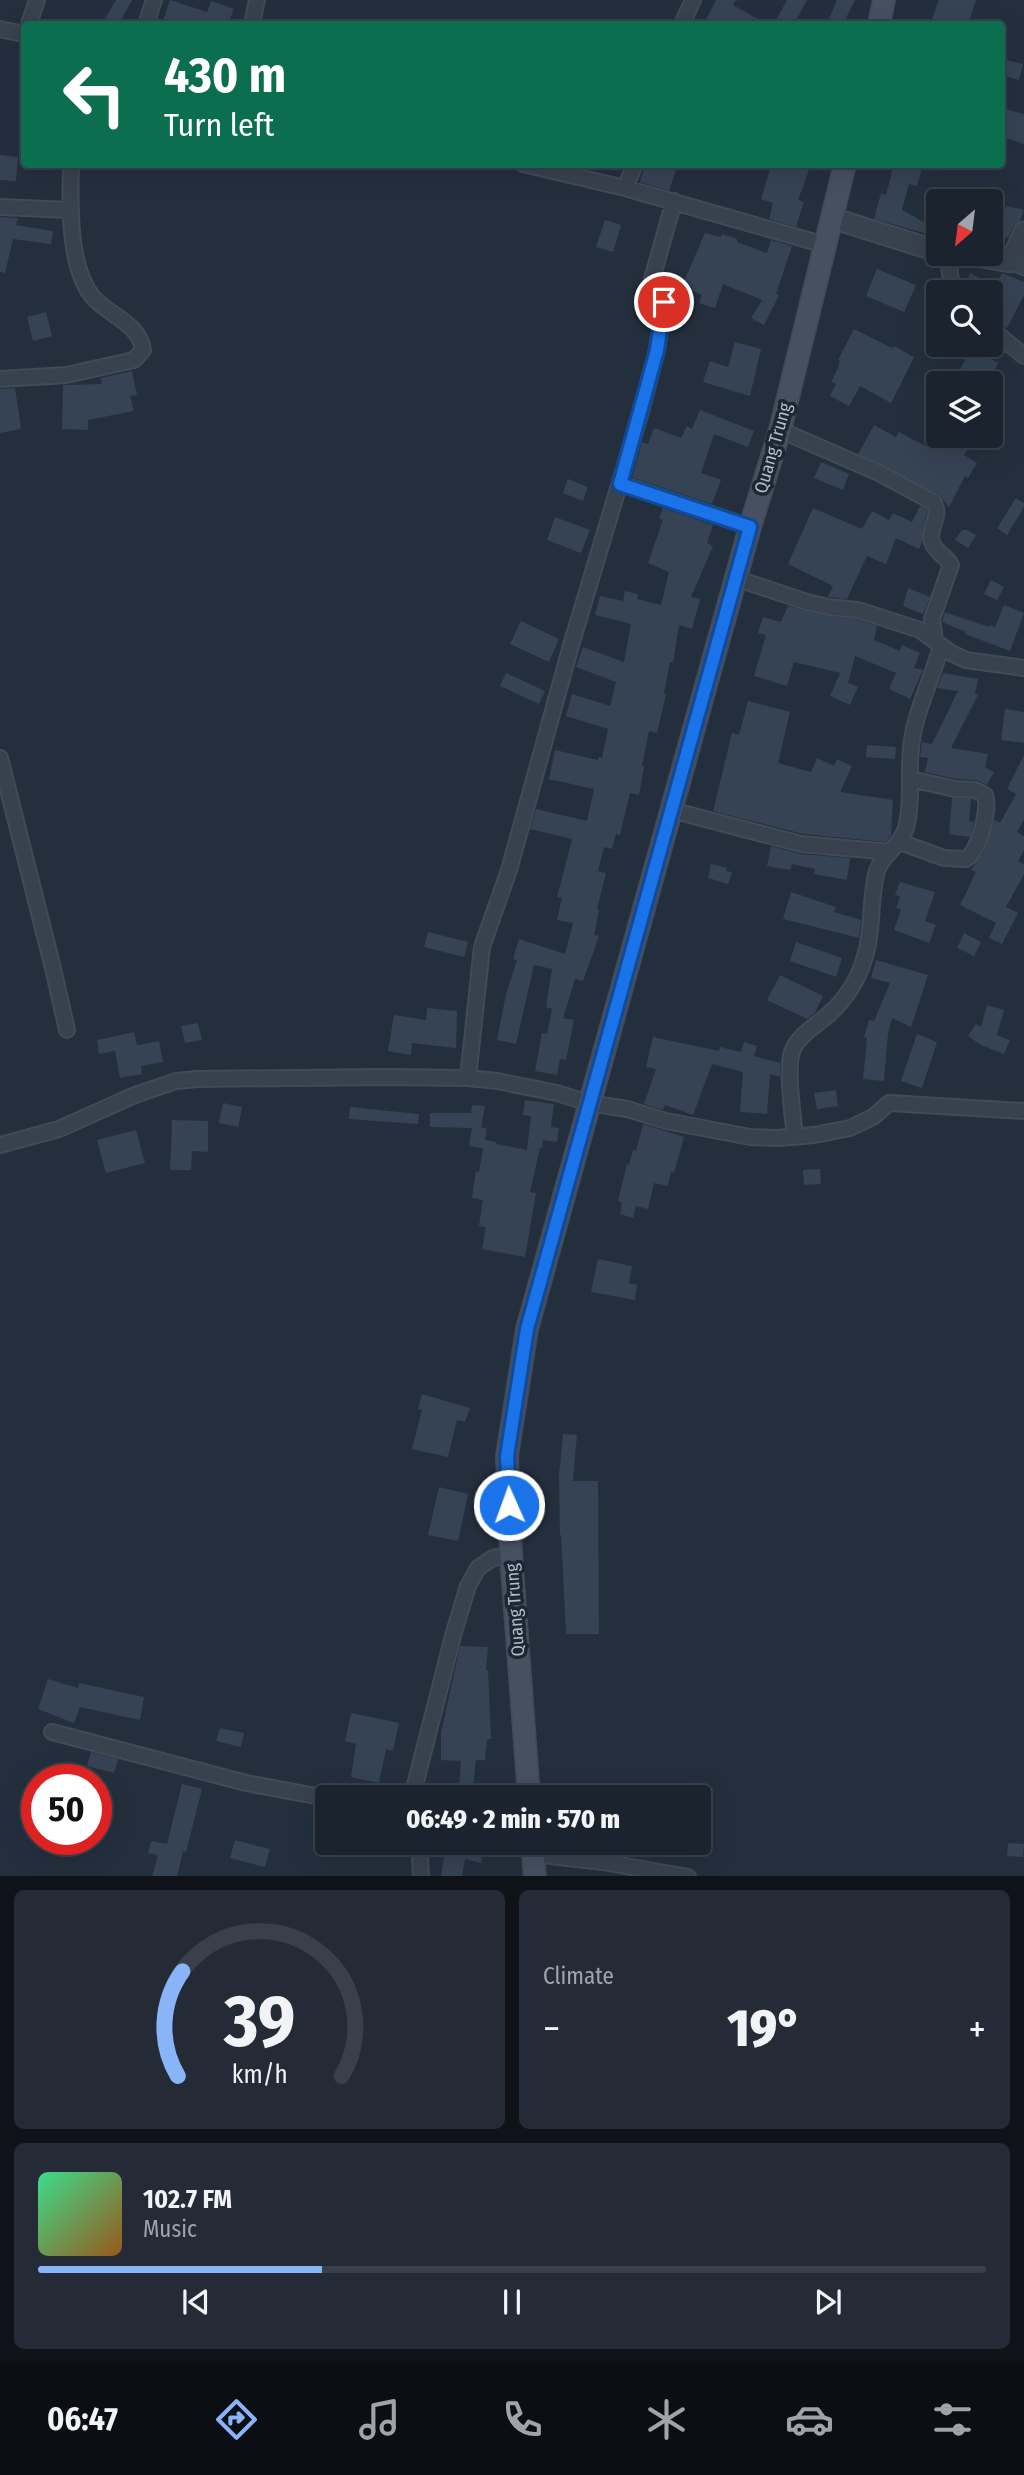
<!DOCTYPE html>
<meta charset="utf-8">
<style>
body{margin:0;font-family:"Fira Sans Condensed",sans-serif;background:#242b36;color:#f1f3f6;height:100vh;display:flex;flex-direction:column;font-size:26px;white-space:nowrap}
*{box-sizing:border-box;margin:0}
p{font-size:23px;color:#a0a4aa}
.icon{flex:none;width:38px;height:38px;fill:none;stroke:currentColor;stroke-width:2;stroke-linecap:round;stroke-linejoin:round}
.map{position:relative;height:1876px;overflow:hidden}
.sheet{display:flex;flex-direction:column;gap:14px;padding:14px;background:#0f1319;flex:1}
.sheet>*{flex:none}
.guide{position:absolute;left:21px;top:21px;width:984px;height:147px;border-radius:7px;box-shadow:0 7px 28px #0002,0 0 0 2px #39404a;background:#0b6e4f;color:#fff;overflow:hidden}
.needle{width:46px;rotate:208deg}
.tools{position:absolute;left:926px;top:189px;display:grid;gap:14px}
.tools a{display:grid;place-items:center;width:77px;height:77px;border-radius:7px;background:#1b232e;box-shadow:0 7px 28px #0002,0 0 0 2px #39404a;font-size:35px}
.speed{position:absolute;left:21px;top:1764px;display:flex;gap:14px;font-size:35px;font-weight:700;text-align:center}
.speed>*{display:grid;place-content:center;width:91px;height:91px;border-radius:50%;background:#1b232e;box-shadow:0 7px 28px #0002,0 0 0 2px #39404a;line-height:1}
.speed .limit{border:10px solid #d22;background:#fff;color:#111}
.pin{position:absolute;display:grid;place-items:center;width:60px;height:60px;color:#fff;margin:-30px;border:4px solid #fff;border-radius:50%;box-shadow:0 2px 7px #0007}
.me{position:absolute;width:77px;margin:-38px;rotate:358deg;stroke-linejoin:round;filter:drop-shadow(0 0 5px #0008)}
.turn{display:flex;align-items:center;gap:24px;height:147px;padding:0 28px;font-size:32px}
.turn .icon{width:91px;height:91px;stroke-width:2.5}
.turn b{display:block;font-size:49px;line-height:60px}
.big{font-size:52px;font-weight:800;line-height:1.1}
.sheet .widget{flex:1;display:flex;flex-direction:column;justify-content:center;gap:10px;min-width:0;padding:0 24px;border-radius:10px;background:#242b36}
.sheet .dial{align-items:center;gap:0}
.dial svg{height:182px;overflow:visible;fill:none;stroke:#39404a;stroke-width:7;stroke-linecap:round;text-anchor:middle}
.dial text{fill:#f1f3f6;stroke:none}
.song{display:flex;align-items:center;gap:21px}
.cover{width:84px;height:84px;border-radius:10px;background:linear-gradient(135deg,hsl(150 70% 55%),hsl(30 70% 35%))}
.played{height:7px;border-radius:4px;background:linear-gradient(90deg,#8ab4f8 30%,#39404a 30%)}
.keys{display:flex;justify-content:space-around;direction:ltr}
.heat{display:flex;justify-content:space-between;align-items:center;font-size:38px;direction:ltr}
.sheet .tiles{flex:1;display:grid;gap:14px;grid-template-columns:1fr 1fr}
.widget:last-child{grid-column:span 2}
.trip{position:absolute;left:315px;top:1785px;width:396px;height:70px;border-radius:7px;background:#1b232e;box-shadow:0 7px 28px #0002,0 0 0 2px #39404a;font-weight:800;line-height:70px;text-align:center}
.tab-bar{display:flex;height:112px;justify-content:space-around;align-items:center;background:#0b0e12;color:#a0a4aa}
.tab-bar .icon{width:49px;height:49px}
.tab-bar .on{color:#8ab4f8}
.tab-bar b{font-size:32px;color:#f1f3f6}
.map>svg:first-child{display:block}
.building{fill:#364354}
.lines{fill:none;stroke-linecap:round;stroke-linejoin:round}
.minor-casing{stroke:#414a57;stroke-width:18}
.tertiary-casing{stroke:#414a57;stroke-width:23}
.secondary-casing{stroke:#414a57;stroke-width:24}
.minor{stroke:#38414e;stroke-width:14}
.tertiary{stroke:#38414e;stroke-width:19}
.secondary{stroke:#465061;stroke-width:21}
.route-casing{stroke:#114b97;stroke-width:18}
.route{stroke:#1a73e8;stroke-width:12}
.labels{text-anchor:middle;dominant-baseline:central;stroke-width:7;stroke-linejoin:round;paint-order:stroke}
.street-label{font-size:18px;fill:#b4bcc9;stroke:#1d2633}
</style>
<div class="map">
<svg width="1024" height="1877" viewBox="0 0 1024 1877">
<rect width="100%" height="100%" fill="#242f3e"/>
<path class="building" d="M116,0H132L119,24H102Z
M170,0L207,12L211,1L234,9L230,19L239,22V24H162Z
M716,0H736L733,5L767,24H739L728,19L726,24H704Z
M787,0H807L794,24H774Z
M837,0H855L843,24H827Z
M939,0H976L968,24H930Z
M1001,59L1023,64L1019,80L1001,75Z
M1001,108L1024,114V144L1001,136Z
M0,155L18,157L16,181L0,180Z
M645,164H678L669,191L640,182Z
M772,164H806L804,168L809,170L798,200L804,202L796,227L769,219L773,203L761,199Z
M894,164H923L917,186L909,184L902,210L926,223L938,225V237L874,219L881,193L886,195Z
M1007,206L1024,210L1020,221L1013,227L1008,238L995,232Z
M0,217L18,218L16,225L53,231L51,244L13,239L5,273L0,272Z
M605,220L621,225L613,252L596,247Z
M705,233L721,237L722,234L737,239V242L767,253L771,240L792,246L776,294L779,295L764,325L751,318L762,300L723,284L715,308L699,303L702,295L682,286Z
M877,269L916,285L904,312L866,296Z
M970,273L995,286L1002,273L1024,282V295L1007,328L996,321L1004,305L990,298V292H962Z
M46,312L52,336L33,341L27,317Z
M854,329L892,348L894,346L914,357L891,403L860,386L849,406L830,396L836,384L831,382L838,368L840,361L838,360Z
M735,342L761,349L750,396L703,382L710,361L728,367Z
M971,349L998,363L988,383H968L956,377Z
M132,371L137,395L130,396L134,411L88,420V430L62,429L63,385L102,384L101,378Z
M15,388L21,429L0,433V389Z
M700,410L754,431L748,447L714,434L701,473L721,480L712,504L632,477L642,442L648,444L654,428L681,438L687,426L692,429Z
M874,425L896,437L899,432L931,449L936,440L953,449L961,436H975L964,455L977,463L968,478L965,476L949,507L938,494L858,454Z
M821,462L849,474L843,490L814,478Z
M568,479L588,487L583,501L563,493Z
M1016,498L1024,503V507L1007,535L997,528Z
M920,506L926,509L927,513L922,531V542L919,549L896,538L886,564L867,556L847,599L828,597L833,586L788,564L813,508L862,529L872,511L889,520L893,513L912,522Z
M663,508L713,525L707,543L713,546L691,597L700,599L692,629L679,625L673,663L670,662L664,693L666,694L657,733L649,731L642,766H644L639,795L630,793L620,835L616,834L612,849L604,847L598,871L606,873L597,909L599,910L594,935L599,936L583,981L575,979L563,1018L574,1020L566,1060L560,1059L557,1075L535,1071L542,1033L547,1034L552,1009L546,1007L552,969L534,965L516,1044L497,1040L506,994L517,960L513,959L519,939L565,954L573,923L557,920L562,898L557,897L572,839L530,829L536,809L587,821L594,789L549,779L555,750L598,760L599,757L602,758L608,729L566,716L572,694L610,706L616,682L576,667L583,647L624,662L631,624L595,615L600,596L623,601L625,591L638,594L637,599L661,605L669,572L648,563L663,520L659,518Z
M555,517L590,530L581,553L547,540Z
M962,530H967L976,535L968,548L955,540Z
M991,580L1004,587L997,600L984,594Z
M908,588L930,597L923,614L903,606Z
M1004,605L1024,613L1010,651L965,634L966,632L942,622L945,612L989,627L990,625L995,627Z
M788,606L826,616L856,619L877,626L874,640L900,651L902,645L920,653L914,668L923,670L910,699L889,689L896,673L855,656L848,683L858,687L850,705L830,696L840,673L794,662L787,686L754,676L766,635L758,633L763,617L781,622Z
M521,621L559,639L549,662L510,644Z
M506,673L545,691L539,704L500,686Z
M943,673L978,679L975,693L978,695L951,748L988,754L985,767L994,772L987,785L976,780L956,779L925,772L928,758L920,757L922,742L932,744L958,691L937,688Z
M748,701L790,712L778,763L811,772L817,758L834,766L837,759L852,766L840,792L893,800L891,835L886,842L803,834L713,811L732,733L739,735Z
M1005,709L1024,712V743L1001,740Z
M867,745L896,747L895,759L866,757Z
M1024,755V820L1017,832L1024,836V850L1018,861L1024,864V874L1006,907L1018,913L1002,944L989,938L996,923L960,905L976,872L971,870L984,852L994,820L1000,823L1016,794L1007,789Z
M952,798L971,799L969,821L974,822L970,837L949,834Z
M771,846L800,854L850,858L847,880L814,874L815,869L792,864L790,870L767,866Z
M711,864L727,868L726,871L732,872L728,884L708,878Z
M900,882L935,892L925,921L936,925L929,943L894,930L901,910L896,908L900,897L895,895Z
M791,892L836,907L834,912L861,920L859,938L783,919Z
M428,932L468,942L464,957L424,947Z
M964,933L981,942L974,956L957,948Z
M796,942L842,958L836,977L790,961Z
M876,960L928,975L911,1027L892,1018L888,1034L884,1081L863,1079L867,1038L864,1037L869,1020L874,1021L890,983L871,978Z
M780,975L823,996L815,1013L807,1019L767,1000Z
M987,1005L1004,1010L997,1035L1010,1040L1004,1054L981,1045L968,1036L976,1024L981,1027Z
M427,1008L457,1011L456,1048L412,1043L411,1055L388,1051L394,1015L426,1020Z
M198,1023L202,1040L185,1043L181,1026Z
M134,1032L137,1045L159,1041L163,1062L141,1066L142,1074L120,1078L115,1051L99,1054L97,1040Z
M917,1034L937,1042L922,1088L901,1081Z
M653,1037L719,1051L720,1047L741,1052L744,1042L757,1046L754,1056L780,1063V1077L770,1074L767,1114L740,1112L743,1072L712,1064L693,1115L665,1105L663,1110L644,1104L656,1069L646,1067Z
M836,1090L838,1106L817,1109L814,1093Z
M525,1100L554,1104L551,1127L559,1128L557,1142L543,1140L542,1148H540L530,1192L536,1193L525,1257L482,1249L486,1227L479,1226L483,1200L472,1198L476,1171L479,1172L483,1148L469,1146L472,1128L430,1127V1113H471L472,1105L485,1106L481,1127L487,1129L485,1140L496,1142V1144L527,1150L531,1116L523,1115Z
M223,1103L242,1107L238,1127L219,1123Z
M350,1107L419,1114L418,1124L349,1119Z
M172,1120L208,1121V1152L192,1151L191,1170H170Z
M643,1124L684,1137L674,1173L671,1172L668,1186L654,1183L648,1209L636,1206L633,1218L620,1214L622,1203L618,1201L627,1164L629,1165L633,1150L636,1151Z
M136,1130L145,1163L106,1173L97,1140Z
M820,1169L821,1184L804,1185L803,1170Z
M598,1259L632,1266L629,1283L637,1285L635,1300L591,1292Z
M422,1394L470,1408L465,1422L457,1420L448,1457L412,1449L422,1410L418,1409Z
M563,1434L577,1435L573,1481H598L599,1634H566L561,1535H560L559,1475Z
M439,1487L468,1494L458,1541L428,1535Z
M460,1646L488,1647L486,1670L488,1671L491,1739H487L485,1760H476L473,1787L459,1786L461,1761L441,1760V1733Z
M48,1679L78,1688L79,1683L144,1697L140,1720L80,1707L74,1723L38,1709Z
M351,1713L399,1723L393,1751L386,1749L379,1783L351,1777L356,1744L345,1741Z
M220,1728L244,1733L241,1747L216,1741Z
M91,1752L118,1759L114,1773L87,1766Z
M182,1784L202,1789L186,1852L183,1851L177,1877H152L158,1855L148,1853L151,1841L167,1844Z
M235,1840L270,1849L265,1867L230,1858Z
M446,1843H489L486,1857L482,1856L481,1863L465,1859L462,1877H441Z
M1008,1843L1024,1844L1023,1857L1007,1856Z"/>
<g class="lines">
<g class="minor-casing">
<path id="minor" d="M29,24L37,0
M146,24L154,0
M252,24L257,0
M682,24L693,0
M0,29L24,34
M523,164L625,188L825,245
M625,188L635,164
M0,207L71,210
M947,254L953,292
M1011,262L1024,267
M990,328L1024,356
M0,379L66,375L134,360L143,350C140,323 107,315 92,296C68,266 70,202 71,164
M780,430L879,473L933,502C943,517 927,527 932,542C935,552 946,556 951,565L932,619L935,641
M620,483L750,527
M735,578L807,602L828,607L858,610L920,630L951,653L966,660L1024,668
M0,758L52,964L67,1030
M671,810L801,844L890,852
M900,842L944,858L966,859C979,852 990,808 985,795L975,790L955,789L911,779
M468,1078L482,947L509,870L572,642L641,412L657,350L664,302L655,289L652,279L674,201
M795,1137C793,1117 786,1069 792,1052C797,1036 817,1025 829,1014C846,999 859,978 865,956C874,928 869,899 877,871C882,854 901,846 906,828C913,801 908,775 911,748C914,713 932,680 941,646
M0,1145L59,1129L135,1095L176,1081L197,1079L385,1077L468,1078L497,1081L557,1093L589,1103L627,1109L666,1121L750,1137L778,1138L814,1135L850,1128L873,1117L889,1103L1024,1111
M52,1732L246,1783L327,1798
M412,1797L454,1632L468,1586L478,1568L493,1558L511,1555
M419,1843L421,1877
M533,1854L603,1862L688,1877"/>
</g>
<g class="tertiary-casing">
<path id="tertiary" d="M832,218L924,247L938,249
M965,254L1011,262L1024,232"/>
</g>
<g class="secondary-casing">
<path id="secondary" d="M879,24L884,0
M529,1797L511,1555L507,1456L527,1329L750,527L780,430L845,164
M532,1843L535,1877"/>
</g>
<use href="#minor" class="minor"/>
<use href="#tertiary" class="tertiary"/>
<use href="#secondary" class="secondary"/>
</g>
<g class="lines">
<g class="route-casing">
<path id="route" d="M509,1505L507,1456L527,1329L750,527L620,484L657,350L664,302"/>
</g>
<use href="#route" class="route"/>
</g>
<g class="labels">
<g class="street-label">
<text transform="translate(773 448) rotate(-74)">Quang Trung</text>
<text transform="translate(515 1610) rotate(-94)">Quang Trung</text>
</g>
</g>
</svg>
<div class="tools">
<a><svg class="needle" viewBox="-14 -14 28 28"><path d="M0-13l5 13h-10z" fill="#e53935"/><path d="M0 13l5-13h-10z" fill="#a0a4aa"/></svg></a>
<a><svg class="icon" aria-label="search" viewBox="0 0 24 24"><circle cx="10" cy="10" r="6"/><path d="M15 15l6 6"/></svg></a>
<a><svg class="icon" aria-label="layers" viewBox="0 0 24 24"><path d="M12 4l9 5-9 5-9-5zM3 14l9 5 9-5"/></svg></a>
</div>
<div class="speed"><div class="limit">50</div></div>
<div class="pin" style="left:664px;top:302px;background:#d93025"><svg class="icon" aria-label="arrive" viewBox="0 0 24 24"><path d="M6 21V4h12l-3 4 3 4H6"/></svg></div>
<svg class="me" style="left:509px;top:1505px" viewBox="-20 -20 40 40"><circle r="17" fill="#1a73e8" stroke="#fff" stroke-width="3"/><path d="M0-11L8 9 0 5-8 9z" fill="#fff"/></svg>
<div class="trip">06:49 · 2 min · 570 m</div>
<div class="guide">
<div class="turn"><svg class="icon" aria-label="left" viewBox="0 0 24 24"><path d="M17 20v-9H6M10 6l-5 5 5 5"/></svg><div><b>430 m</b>Turn left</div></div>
</div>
</div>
<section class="sheet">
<div class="tiles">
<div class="widget dial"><svg viewBox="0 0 100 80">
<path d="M14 69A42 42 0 1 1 86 69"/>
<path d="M14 69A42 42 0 0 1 16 23" stroke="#8ab4f8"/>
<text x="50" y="56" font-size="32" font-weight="700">39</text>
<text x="50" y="72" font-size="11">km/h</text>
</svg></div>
<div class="widget"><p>Climate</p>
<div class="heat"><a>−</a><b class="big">19°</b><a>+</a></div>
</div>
<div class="widget">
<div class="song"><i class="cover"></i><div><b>102.7 FM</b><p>Music</p></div></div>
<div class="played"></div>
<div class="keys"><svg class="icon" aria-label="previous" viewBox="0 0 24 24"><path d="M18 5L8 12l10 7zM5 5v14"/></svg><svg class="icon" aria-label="pause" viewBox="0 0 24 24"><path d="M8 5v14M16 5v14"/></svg><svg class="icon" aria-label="next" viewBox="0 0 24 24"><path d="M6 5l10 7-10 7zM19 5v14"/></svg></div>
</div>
</div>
</section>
<nav class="tab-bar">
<b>06:47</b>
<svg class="icon on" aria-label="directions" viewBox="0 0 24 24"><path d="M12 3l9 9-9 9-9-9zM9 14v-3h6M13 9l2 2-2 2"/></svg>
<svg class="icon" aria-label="music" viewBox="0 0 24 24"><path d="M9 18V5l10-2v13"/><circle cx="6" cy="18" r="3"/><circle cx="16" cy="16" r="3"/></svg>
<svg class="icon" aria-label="phone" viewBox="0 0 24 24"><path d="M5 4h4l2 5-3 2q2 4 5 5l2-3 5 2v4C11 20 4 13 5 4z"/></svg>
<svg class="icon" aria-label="climate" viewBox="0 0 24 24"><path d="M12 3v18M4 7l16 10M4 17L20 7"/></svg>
<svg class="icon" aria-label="car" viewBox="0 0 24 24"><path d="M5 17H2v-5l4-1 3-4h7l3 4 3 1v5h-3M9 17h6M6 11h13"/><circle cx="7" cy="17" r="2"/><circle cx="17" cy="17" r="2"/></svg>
<svg class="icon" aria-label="filters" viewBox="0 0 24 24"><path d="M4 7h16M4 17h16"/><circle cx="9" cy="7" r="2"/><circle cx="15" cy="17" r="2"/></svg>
</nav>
